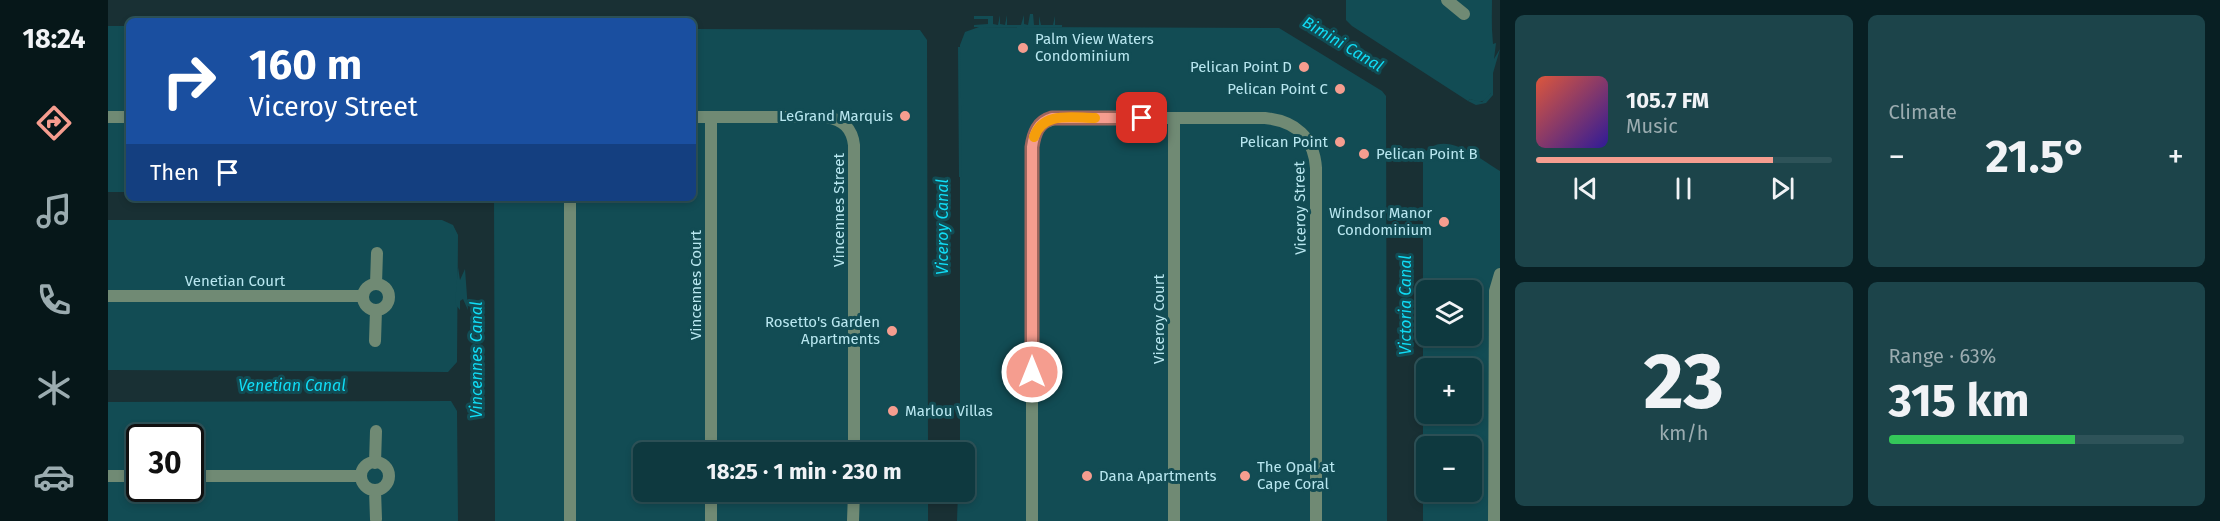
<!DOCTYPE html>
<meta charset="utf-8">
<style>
body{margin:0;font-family:"Fira Sans",sans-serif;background:#1c444a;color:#f1f3f6;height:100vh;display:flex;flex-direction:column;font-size:22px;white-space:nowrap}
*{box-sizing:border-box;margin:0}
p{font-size:20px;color:#9bacb0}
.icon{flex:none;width:33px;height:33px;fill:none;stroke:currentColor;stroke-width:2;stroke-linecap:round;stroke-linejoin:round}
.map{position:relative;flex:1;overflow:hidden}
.sheet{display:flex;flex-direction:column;gap:15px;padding:15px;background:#081f23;width:720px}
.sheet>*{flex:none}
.guide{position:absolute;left:18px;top:18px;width:570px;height:183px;border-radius:9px;box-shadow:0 3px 9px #0003,0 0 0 2px #2e5359;background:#1a4fa0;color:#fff;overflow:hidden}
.fabs{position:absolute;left:1308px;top:280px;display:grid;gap:12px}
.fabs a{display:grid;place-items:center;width:66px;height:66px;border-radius:9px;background:#0e393f;box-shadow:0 3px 9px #0003,0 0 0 2px #2e5359;font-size:30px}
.speed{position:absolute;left:18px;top:424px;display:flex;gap:12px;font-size:30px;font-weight:700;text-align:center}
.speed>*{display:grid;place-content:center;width:78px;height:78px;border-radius:50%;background:#0e393f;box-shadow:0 3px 9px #0003,0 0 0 2px #2e5359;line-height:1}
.speed .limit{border:3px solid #111;border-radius:9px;background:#fff;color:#111}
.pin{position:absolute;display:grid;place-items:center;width:51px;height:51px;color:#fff;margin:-26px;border-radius:12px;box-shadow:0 3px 9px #0006}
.me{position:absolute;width:66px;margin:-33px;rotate:0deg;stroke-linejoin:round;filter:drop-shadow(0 0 4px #0008)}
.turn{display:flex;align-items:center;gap:21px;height:126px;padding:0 24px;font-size:27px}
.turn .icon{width:78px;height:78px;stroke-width:2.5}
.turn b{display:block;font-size:42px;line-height:51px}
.then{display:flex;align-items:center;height:57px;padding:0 24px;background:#0003;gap:12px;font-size:22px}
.big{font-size:45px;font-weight:700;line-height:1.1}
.sheet .widget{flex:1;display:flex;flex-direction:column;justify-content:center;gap:9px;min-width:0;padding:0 21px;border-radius:9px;background:#1c444a}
.sheet .dial{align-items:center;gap:0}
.dial b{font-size:78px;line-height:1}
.song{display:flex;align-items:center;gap:18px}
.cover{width:72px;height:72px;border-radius:9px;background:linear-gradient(135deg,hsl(10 70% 55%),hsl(250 70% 35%))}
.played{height:6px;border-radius:3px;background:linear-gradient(90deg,#f59d8f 80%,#2e5359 80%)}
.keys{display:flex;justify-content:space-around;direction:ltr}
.heat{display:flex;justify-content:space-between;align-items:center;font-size:33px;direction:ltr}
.charge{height:9px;border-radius:4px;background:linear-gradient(90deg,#34c759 63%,#2e5359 0)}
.sheet .tiles{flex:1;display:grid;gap:15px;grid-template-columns:repeat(2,1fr)}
.trip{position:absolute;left:525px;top:442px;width:342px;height:60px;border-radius:9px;background:#0e393f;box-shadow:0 3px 9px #0003,0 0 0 2px #2e5359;font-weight:700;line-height:60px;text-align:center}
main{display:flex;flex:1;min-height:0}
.menu{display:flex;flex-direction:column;width:108px;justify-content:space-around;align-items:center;background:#061719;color:#9bacb0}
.menu .icon{width:42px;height:42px}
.menu .on{color:#f59d8f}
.menu b{font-size:27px;color:#f1f3f6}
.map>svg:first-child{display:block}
.water{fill:#193034}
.pier{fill:#124c54}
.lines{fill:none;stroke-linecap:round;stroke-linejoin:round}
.street{stroke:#708a74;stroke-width:12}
.route-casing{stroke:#9f665d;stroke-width:15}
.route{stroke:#f59d8f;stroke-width:10}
.slow{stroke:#f59e0b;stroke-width:10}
.poi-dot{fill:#f59d8f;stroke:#124c54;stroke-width:2}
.labels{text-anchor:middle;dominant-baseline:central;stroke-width:6;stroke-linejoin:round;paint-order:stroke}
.poi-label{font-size:15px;fill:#b9e7f0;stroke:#124c54;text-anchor:end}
.street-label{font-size:15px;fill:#b9e7f0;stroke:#124c54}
.water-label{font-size:16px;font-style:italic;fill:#10ddf6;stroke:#124c54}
</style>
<main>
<nav class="menu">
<b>18:24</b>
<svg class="icon on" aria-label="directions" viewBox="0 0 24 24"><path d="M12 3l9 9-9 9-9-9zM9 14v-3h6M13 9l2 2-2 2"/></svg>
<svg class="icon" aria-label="music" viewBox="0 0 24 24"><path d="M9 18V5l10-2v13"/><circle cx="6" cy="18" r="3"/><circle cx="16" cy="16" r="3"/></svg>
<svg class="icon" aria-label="phone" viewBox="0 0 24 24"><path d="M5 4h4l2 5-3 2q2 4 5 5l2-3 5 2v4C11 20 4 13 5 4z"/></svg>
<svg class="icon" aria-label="climate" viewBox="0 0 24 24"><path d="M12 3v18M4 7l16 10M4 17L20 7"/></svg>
<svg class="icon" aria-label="car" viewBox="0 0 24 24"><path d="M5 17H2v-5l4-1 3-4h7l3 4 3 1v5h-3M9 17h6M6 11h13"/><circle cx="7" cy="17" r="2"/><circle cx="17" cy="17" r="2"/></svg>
</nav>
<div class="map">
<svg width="1392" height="521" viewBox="0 0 1392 521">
<rect width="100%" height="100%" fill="#124c54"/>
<path class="water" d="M0,0H1238V20L1244,26L1360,101L1362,99L1371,102L1378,100L1383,93L1384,0H1392V171C1371,159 1335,127 1315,155V521H1279L1278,96L1274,91L1171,28L871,27L857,32L852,45V453H820L819,40L812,30L585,29V21H21V26H0Z
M0,192H21V198H386L387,521H350L349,411L343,401L0,402V370L340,372L349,362L350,235L345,225L334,220H0Z
M820,492H850L849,521H820Z"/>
<path class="pier" d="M922,14H925L926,25H931V16L933,25H945L947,16V25H954V27H866V25L880,24V19H866V16H885V24L890,25L892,15V24L897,25L899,15V25H913L916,15V24L920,25Z
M1383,15L1385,44L1388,43L1386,59L1392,49L1385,73V95L1378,103L1368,105L1360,101L1362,99L1374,102L1383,93Z
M850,47H852L853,98L856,99V105L853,106L854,177H851Z
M350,267L352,280L357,269L360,310L355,299L352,301V310L347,304Z"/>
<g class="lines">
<path class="street" d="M1339,0L1356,14
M0,117H21
M585,117H719C735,120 744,128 746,145V453
M603,118V453
M1066,118V521
M255 297a13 13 0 1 1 26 0a13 13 0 1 1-26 0Z
M268,284L269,253
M0,296H255
M267,341L268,310
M253 476a14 14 0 1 1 28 0a14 14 0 1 1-28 0Z
M267,463L268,431
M0,476H32
M82,476H253
M267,490L268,519
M603,492V521
M462,521V198
M745,521L746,492
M924,521V147L926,136L933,124L949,118H1157C1187,121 1206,137 1208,168V521
M1386,521L1387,291L1392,274"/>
</g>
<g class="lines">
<g class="route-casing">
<path id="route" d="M924,372V147C926,133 930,122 944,118H1034"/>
</g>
<use href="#route" class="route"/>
<path class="slow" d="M926,137C935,111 964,118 987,118"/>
</g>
<g class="poi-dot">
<circle cx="915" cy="48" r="6"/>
<circle cx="1196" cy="67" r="6"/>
<circle cx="1232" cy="89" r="6"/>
<circle cx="797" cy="116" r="6"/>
<circle cx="1232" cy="142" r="6"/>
<circle cx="1256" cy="154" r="6"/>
<circle cx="1336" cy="222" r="6"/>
<circle cx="784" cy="331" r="6"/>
<circle cx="785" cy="411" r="6"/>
<circle cx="979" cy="476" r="6"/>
<circle cx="1137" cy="476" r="6"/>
</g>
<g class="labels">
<g class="poi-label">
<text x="927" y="39" text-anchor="start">Palm View Waters<tspan x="927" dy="17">Condominium</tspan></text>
<text x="1184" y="67">Pelican Point D</text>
<text x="1220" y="89">Pelican Point C</text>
<text x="785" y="116">LeGrand Marquis</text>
<text x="1220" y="142">Pelican Point</text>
<text x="1268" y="154" text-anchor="start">Pelican Point B</text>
<text x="1324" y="213">Windsor Manor<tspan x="1324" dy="17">Condominium</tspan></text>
<text x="772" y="322">Rosetto's Garden<tspan x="772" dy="17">Apartments</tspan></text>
<text x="797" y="411" text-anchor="start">Marlou Villas</text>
<text x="1149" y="467" text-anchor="start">The Opal at<tspan x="1149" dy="17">Cape Coral</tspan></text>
<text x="991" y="476" text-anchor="start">Dana Apartments</text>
</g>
<g class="street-label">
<text transform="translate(1192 208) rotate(-91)">Viceroy Street</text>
<text transform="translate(731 210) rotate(-90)">Vincennes Street</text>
<text x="127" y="281">Venetian Court</text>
<text transform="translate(588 285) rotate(-90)">Vincennes Court</text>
<text transform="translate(1051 319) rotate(-90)">Viceroy Court</text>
</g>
<g class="water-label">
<text transform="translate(1235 44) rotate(31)">Bimini Canal</text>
<text transform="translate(834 227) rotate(-90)">Viceroy Canal</text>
<text transform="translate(1297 305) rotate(-90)">Victoria Canal</text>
<text transform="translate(368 360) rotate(-90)">Vincennes Canal</text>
<text x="184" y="385">Venetian Canal</text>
</g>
</g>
</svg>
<div class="fabs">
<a><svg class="icon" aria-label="layers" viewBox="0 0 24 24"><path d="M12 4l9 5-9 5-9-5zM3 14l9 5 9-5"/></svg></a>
<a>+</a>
<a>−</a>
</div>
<div class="speed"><div class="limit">30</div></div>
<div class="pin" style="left:1034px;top:118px;background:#d93025"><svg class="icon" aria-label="arrive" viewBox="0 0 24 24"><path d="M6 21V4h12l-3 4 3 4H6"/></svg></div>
<svg class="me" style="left:924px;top:372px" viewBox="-20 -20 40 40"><circle r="17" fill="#f59d8f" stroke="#fff" stroke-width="3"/><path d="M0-11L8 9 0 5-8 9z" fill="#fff"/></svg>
<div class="trip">18:25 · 1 min · 230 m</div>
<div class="guide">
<div class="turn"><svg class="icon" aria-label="right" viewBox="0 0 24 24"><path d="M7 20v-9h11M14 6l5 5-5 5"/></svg><div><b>160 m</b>Viceroy Street</div></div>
<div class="then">Then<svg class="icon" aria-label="arrive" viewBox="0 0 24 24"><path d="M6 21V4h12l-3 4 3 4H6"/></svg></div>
</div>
</div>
<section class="sheet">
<div class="tiles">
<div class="widget">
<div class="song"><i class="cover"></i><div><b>105.7 FM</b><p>Music</p></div></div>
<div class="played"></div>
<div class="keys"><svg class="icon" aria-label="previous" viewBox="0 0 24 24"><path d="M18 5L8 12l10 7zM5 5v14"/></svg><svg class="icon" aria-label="pause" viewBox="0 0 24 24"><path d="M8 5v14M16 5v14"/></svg><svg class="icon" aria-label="next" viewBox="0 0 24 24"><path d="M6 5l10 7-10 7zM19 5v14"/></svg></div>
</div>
<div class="widget"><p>Climate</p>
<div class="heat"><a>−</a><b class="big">21.5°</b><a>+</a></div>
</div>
<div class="widget dial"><b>23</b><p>km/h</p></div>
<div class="widget"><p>Range · 63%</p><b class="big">315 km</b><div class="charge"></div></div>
</div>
</section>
</main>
